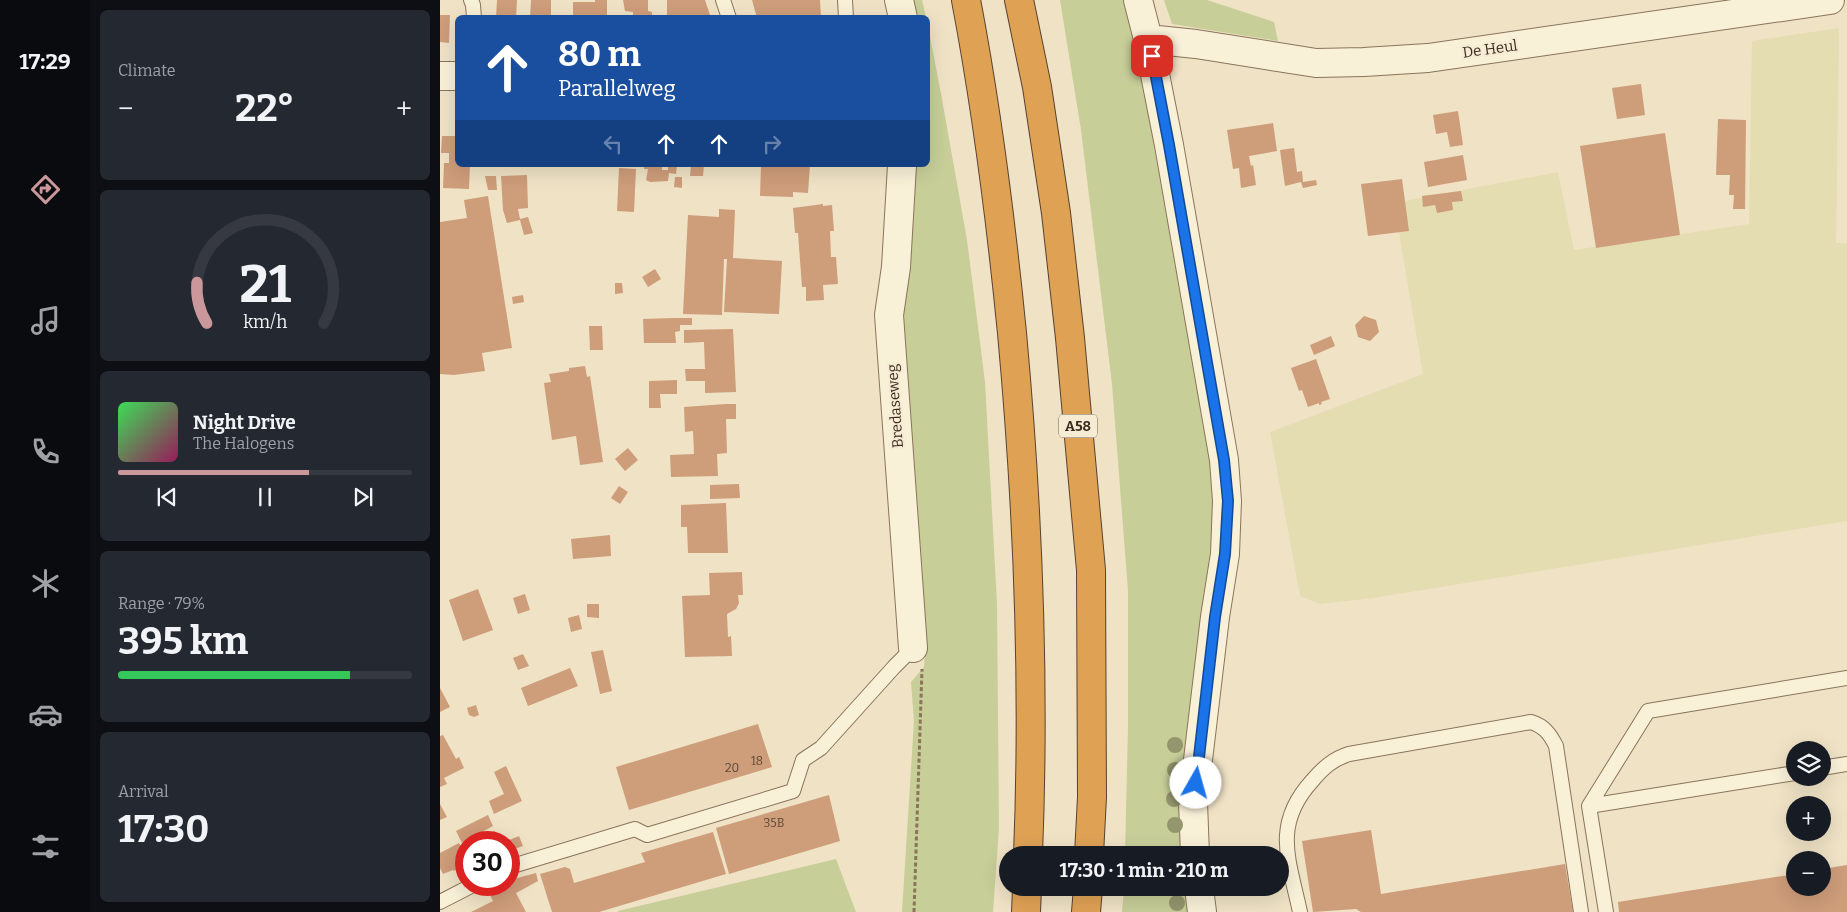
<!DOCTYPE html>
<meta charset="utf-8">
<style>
body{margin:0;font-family:Bitter,serif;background:#242831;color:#f1f3f6;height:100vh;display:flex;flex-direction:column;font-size:19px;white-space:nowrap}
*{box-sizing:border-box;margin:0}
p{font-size:16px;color:#9ea1a6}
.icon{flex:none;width:28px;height:28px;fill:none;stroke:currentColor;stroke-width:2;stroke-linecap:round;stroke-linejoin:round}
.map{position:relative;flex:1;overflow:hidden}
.sheet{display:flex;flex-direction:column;gap:10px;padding:10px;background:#0d0f14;width:350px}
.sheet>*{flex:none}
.hud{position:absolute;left:15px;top:15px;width:475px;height:152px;border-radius:8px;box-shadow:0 5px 20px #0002;background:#1a4fa0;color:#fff;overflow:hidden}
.controls{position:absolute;left:1346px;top:741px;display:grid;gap:10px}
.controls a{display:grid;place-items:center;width:45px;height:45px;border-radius:50%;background:#171b24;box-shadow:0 5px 20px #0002;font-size:25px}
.speed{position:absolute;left:15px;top:831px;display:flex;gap:10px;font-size:25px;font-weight:700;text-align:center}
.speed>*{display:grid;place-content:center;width:65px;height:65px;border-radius:50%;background:#171b24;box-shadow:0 5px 20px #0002;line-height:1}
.speed .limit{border:8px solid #d22;background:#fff;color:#111}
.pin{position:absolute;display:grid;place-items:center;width:42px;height:42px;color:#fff;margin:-21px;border-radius:10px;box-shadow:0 2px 8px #0006}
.me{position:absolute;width:55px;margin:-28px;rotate:7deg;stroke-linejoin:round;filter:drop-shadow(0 0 4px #0008)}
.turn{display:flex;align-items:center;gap:18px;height:105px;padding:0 20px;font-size:22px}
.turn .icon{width:65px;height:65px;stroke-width:2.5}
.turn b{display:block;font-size:35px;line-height:42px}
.lanes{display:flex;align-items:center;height:48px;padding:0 20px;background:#0003;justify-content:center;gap:25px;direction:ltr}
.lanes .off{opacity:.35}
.big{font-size:38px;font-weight:700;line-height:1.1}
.sheet .card{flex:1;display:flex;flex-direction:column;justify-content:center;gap:8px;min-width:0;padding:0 18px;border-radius:8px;background:#242831}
.sheet .dial{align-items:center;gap:0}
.dial svg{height:130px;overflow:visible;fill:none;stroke:#363941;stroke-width:7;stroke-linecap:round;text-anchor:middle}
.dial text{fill:#f1f3f6;stroke:none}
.song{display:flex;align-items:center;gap:15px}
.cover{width:60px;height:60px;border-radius:8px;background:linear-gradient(135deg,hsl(130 70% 55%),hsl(330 70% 35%))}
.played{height:5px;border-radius:2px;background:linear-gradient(90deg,#ca989a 65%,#363941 65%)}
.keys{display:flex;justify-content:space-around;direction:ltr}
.heat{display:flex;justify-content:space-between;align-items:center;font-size:28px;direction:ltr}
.charge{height:8px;border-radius:4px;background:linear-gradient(90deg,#34c759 79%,#363941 0)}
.trip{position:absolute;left:559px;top:846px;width:290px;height:50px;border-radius:25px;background:#171b24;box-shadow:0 5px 20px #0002;font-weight:700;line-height:50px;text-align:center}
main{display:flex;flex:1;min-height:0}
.tabs{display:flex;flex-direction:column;width:90px;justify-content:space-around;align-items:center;background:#090b0e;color:#9ea1a6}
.tabs .icon{width:35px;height:35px}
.tabs .selected{color:#ca989a}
.tabs b{font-size:22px;color:#f1f3f6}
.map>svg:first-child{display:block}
.farmland{fill:#e5ddb2}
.green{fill:#c7ce98}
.building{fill:#ce9d7a}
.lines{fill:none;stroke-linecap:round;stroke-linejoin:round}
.service-casing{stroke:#8a745a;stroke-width:16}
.minor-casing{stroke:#8a745a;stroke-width:30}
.motorway-casing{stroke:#58422f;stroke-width:30}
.path{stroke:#8a745a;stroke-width:3;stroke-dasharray:4 2.5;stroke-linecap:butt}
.service{stroke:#f9f0d8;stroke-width:14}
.minor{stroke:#f9f0d8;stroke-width:28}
.motorway{stroke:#dfa255;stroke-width:28}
.tree{fill:#94966d}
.route-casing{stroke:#114b97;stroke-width:12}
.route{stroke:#1a73e8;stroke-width:9}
.labels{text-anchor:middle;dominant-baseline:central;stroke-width:4.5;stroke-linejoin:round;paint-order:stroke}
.number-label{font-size:12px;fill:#5f4836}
.shield{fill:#f6ecd4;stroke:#726655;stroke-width:1}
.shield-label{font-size:14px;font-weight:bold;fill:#3a2c1f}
.street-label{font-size:15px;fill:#3a2c1f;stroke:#f6ecd4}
</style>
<main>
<nav class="tabs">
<b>17:29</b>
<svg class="icon selected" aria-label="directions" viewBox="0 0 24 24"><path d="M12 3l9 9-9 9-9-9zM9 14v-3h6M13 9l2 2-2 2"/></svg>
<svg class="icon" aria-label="music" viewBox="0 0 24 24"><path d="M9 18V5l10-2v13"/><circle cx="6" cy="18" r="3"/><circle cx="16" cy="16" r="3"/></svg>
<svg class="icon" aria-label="phone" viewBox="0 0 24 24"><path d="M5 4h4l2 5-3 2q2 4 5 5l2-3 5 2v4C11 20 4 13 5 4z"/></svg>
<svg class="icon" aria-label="climate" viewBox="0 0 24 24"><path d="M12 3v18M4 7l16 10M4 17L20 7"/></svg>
<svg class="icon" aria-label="car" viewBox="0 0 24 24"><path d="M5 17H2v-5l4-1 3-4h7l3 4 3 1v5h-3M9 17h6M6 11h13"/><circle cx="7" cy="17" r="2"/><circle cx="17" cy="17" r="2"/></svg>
<svg class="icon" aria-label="filters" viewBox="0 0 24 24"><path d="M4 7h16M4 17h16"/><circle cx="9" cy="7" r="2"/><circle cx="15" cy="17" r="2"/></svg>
</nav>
<section class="sheet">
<div class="card"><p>Climate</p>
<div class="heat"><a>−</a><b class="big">22°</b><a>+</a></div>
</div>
<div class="card dial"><svg viewBox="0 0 100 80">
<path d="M14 69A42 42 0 1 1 86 69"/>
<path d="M14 69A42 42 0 0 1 8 44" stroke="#ca989a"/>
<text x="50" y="56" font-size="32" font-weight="700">21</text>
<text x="50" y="72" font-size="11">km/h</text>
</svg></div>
<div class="card">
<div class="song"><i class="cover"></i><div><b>Night Drive</b><p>The Halogens</p></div></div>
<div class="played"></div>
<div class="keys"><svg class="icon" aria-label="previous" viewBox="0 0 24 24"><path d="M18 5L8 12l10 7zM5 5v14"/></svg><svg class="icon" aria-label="pause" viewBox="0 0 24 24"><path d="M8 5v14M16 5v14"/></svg><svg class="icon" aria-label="next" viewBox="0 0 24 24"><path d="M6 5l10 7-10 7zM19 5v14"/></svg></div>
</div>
<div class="card"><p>Range · 79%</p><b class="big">395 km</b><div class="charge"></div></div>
<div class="card"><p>Arrival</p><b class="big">17:30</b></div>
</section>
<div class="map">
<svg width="1407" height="912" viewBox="0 0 1407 912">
<rect width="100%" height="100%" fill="#efe2c5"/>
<path class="farmland" d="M1399,28L1396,243H1407V521L933,598L880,604L860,596L830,432L983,374L954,203L1118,172L1134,250L1309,224L1312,41Z"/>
<path class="green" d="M471,0H482L486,17H474Z
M620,0H683L714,89L776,492L773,553L756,657L747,761V855H685L688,728V591L672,384L641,130Z
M724,0H767L834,22L838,41L732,24Z
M488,26L502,99L527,240L545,382L557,604L559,828L553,912H462L474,721L471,682L484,667L485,650L458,317L469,165H488Z
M396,859L416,912H178V911Z
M684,888H750L752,912H682Z"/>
<path class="building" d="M57,0H77L76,18H56Z
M91,0H111V18H90Z
M155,0H167V18H133V2H155Z
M183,0H208V11L212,12V18H193V12L185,11Z
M227,0H265L271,18H227Z
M312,0H380L381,18H317Z
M0,15H10L9,43L0,42Z
M1201,84L1205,115L1177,119L1172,88Z
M1018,111L1023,145L1010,147L1007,132L996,134L993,115Z
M1278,119L1306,120L1305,209H1293L1294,195H1289L1290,175H1276Z
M833,123L837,151L809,156L811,166L813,165L816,185L801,188L799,168L793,169L787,130Z
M1225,133L1240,235L1156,248L1140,146Z
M2,136H18V165H30L29,189L3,188L4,163H9V153H1Z
M854,148L857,172L862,171L863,182L876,180L877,185L863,188L861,182L845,186L840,150Z
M1023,155L1027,180L988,187L984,162Z
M204,165H222V170H228V165H237L236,174L229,173L228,181L210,182L206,180L208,169H204Z
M251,165H264L263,176H250Z
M321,165H370L368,193L353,192V197L320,196Z
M179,168L196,169L194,212L177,211Z
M87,175L88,208L78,209L80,219L88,217L93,233L84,235L80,220L67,223L63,210L61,176Z
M45,176H56L57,190H48Z
M235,177H242V188L234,187Z
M962,179L969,231L928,236L921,184Z
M1021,191L1023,201L1012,202L1013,210L997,213L995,205L983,207L982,196Z
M48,196L72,348L42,353L45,371L14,375L0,374V222L27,218L24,200Z
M383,204V206L392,205L394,231H390L391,257H396L398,284L383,285L384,300L366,301V287H362L358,233H355L353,208Z
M279,209L295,210L293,258L342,261L339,314L284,312L287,259H284L282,315L243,314L248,215L279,217Z
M215,269L221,279L208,287L202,277Z
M175,283H182L183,293L175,294Z
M83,295L84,302L73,304L72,297Z
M924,316L936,320L939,332L930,341L918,337L915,325Z
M235,318H252V325H240V331L235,332L236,343H204L203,319Z
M149,326H162L163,350H150Z
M293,329L296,392L265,393V381H246L245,369H265L264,342L244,343V330Z
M891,336L895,346L874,355L870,345Z
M876,359L890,399L881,402L882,404L879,405V403L868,407L862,390L859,391L851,368Z
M145,366L147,377L150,376L163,462L140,465L136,436L112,440L104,383L111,382L109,374L129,371V368Z
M237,380V394H220L221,408H209V381Z
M286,404H296V419H286L287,453L277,454L278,476L231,477L230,455L254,454L253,431L245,432L244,407Z
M188,448L198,460L185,471L175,459Z
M299,484L300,498L270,499V485Z
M179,486L188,492L180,504L171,498Z
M286,503L288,553H248L247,527H241V505Z
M170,535L171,556L133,559L131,539Z
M302,572L303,595H298L299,603L296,609L287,614L288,637L291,636L292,656L245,657L242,596L270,595L269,573Z
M38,589L53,630L23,641L9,600Z
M85,594L90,610L78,614L73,598Z
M147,604H159V618L147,617Z
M139,615L142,629L131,632L128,618Z
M163,650L172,691L160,694L151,652Z
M83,654L89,666L78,670L73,658Z
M130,668L138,686L88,706L81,688Z
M0,688L10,707L0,712Z
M36,705L39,715L34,717L29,715L27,708Z
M318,724L332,767L189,810L176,767Z
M3,735L16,759L19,757L24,768L4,778L7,784L0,787V736Z
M66,766L82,801L54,814L49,801L64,794L54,772Z
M389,795L400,841L289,874L276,828Z
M0,804L7,817L0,820Z
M48,815L53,826L22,843L16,831Z
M931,830L941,894L1125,864L1133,912H921L916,909L873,912L862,841Z
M55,831L61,842H29L42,836V837Z
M273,832L286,874L159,912H112L100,874L125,867L130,869L134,883L205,862L201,853Z
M79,836L83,846L69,851V842H64Z
M19,843L21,847L26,844V863L15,868L16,869L14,871L13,870L3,874L0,868V853Z
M1407,865V912H1179L1178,902L1355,874V888H1382V869Z
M96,873L98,881L76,893L86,912H31L53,901L48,891L61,885H69L70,880Z"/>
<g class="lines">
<g class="service-casing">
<path id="service" d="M31,0L33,5L34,18
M283,0L289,18
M405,0L406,18
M1382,768L1407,764
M1149,806L1208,711L1407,678
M69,867L195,829L207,835L353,791L363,760L381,748L454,667L473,648
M0,902L33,885
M860,912C849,860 832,825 872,781C883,768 893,759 909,754L1091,722C1104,726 1110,734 1116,746L1141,912
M1166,912L1149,806L1355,773"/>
</g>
<g class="minor-casing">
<path id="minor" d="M459,0L463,18
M698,0L708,39L729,145L784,460L787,501L785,554L775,617L753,802L755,855
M708,39L756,44L876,63L924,62L988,58L1390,0
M0,76H18
M462,165L456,267L449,315L473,648
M759,888L762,912"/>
</g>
<g class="motorway-casing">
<path id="motorway" d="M526,0C547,110 561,222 572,333C588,507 595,681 588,855
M579,0L597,87L616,213L630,338L651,570L652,797L649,855
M586,912L587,888
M646,912L648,888"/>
</g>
<path class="path" d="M474,912L482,669"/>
<use href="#service" class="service"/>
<use href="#minor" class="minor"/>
<use href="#motorway" class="motorway"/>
</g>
<g class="tree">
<circle cx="735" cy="745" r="8"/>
<circle cx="735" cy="770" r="8"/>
<circle cx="734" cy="799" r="8"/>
<circle cx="735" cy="825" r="8"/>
<circle cx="737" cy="903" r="8"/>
</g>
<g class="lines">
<g class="route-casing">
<path id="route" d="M712,56L729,145L784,460L788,501L785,554L775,617L756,783"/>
</g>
<use href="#route" class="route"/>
</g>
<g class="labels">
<g class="number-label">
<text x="317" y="761">18</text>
<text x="292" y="768">20</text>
<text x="334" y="823">35B</text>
</g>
<rect class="shield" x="619" y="414.5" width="38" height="23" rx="4"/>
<g class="shield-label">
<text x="638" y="426">A58</text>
</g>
<g class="street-label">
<text transform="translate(1050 49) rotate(-8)">De Heul</text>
<text transform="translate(455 406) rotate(-94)">Bredaseweg</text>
</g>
</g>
</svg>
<div class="controls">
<a><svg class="icon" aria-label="layers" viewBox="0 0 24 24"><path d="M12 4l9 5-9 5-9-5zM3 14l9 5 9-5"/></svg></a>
<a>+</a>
<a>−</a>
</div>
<div class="speed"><div class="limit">30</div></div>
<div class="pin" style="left:712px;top:56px;background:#d93025"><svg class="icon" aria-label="arrive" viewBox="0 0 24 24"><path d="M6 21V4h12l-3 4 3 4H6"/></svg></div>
<svg class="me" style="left:756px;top:783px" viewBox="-20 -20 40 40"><circle r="19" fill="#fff"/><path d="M0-13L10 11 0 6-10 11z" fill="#1a73e8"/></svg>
<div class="trip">17:30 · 1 min · 210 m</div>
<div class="hud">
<div class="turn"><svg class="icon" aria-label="ahead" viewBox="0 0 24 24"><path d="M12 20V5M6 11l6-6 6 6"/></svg><div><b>80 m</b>Parallelweg</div></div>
<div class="lanes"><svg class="icon off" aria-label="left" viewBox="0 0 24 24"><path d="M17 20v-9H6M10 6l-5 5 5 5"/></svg><svg class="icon" aria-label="ahead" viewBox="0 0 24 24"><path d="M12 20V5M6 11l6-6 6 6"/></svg><svg class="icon" aria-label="ahead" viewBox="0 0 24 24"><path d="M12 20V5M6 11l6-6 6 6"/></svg><svg class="icon off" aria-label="right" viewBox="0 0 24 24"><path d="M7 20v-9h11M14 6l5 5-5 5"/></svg></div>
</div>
</div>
</main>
